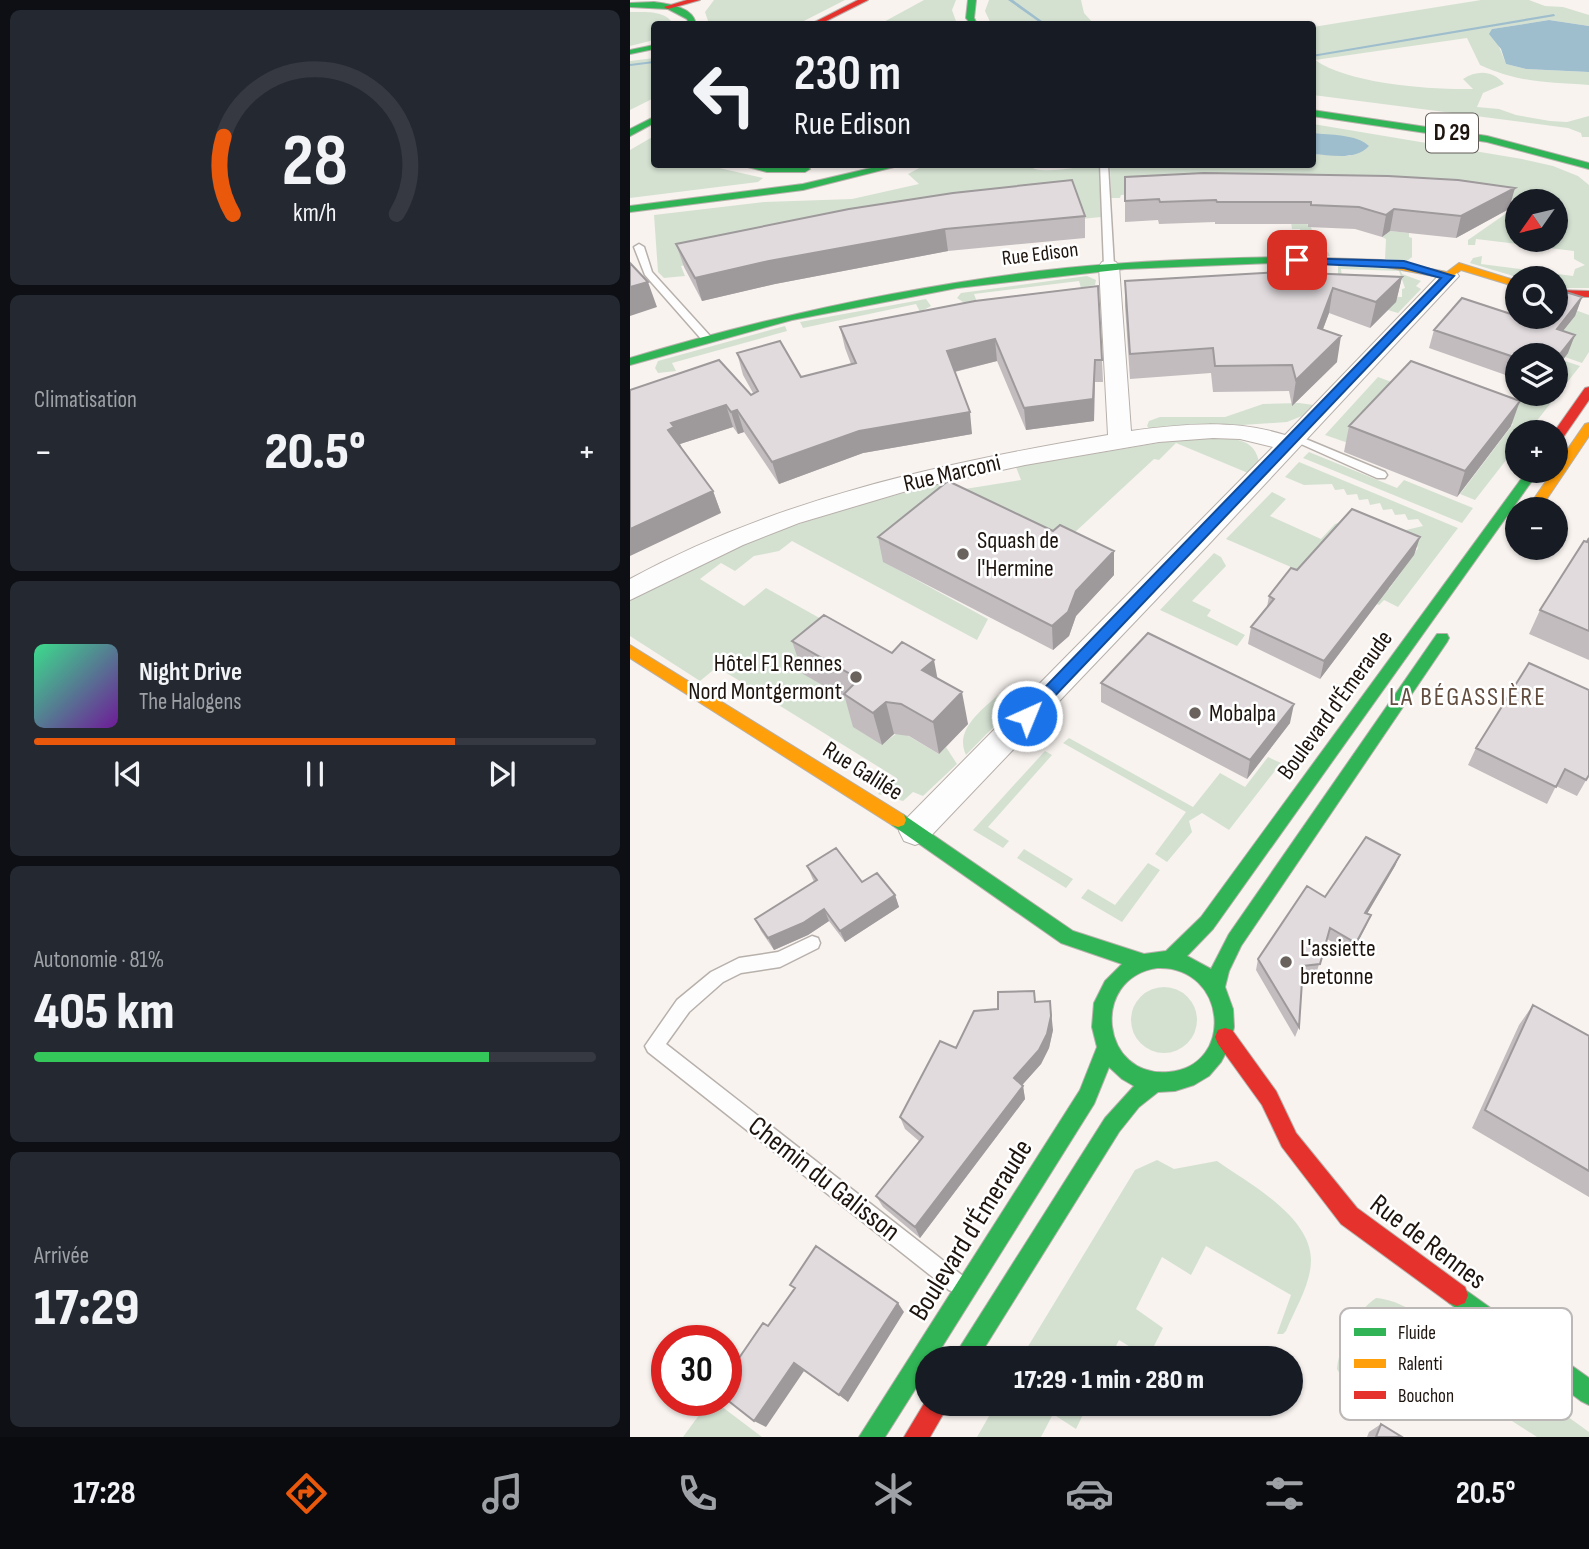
<!DOCTYPE html>
<html lang="fr">
<meta charset="utf-8">
<style>
body{margin:0;font-family:"Sofia Sans Condensed",sans-serif;background:#242831;color:#f1f3f6;height:100vh;display:flex;flex-direction:column;font-size:26px;white-space:nowrap}
*{box-sizing:border-box;margin:0}
p{font-size:23px;color:#9ea1a6}
.icon{flex:none;width:38px;height:38px;fill:none;stroke:currentColor;stroke-width:2;stroke-linecap:round;stroke-linejoin:round}
.map{position:relative;flex:1;overflow:hidden}
.panel{display:flex;flex-direction:column;gap:10px;padding:10px;background:#0d0f14;width:630px}
.panel>*{flex:none}
.top-card{position:absolute;left:21px;top:21px;width:665px;height:147px;border-radius:7px;box-shadow:0 2px 5px #0004;background:#171b24;color:#f1f3f6;overflow:hidden}
.needle{width:46px;rotate:236deg}
.tools{position:absolute;left:875px;top:189px;display:grid;gap:14px}
.tools a{display:grid;place-items:center;width:63px;height:63px;border-radius:50%;background:#171b24;box-shadow:0 2px 5px #0004;font-size:35px}
.speed{position:absolute;left:21px;top:1325px;display:flex;gap:14px;font-size:35px;font-weight:700;text-align:center}
.speed>*{display:grid;place-content:center;width:91px;height:91px;border-radius:50%;background:#171b24;box-shadow:0 2px 5px #0004;line-height:1}
.speed .limit{border:10px solid #d22;background:#fff;color:#111}
.pin{position:absolute;display:grid;place-items:center;width:60px;height:60px;color:#fff;margin:-30px;border-radius:14px;box-shadow:0 4px 10px #0006}
.me{position:absolute;width:77px;margin:-38px;rotate:44deg;stroke-linejoin:round;filter:drop-shadow(0 0 5px #0008)}
.turn{display:flex;align-items:center;gap:24px;height:147px;padding:0 28px;font-size:32px}
.turn .icon{width:91px;height:91px;stroke-width:2.5}
.turn b{display:block;font-size:49px;line-height:60px}
.big{font-size:52px;font-weight:800;line-height:1.1}
.panel .widget{flex:1;display:flex;flex-direction:column;justify-content:center;gap:10px;min-width:0;padding:0 24px;border-radius:10px;background:#242831}
.panel .dial{align-items:center;gap:0}
.dial svg{height:182px;overflow:visible;fill:none;stroke:#363941;stroke-width:7;stroke-linecap:round;text-anchor:middle}
.dial text{fill:#f1f3f6;stroke:none}
.song{display:flex;align-items:center;gap:21px}
.cover{width:84px;height:84px;border-radius:10px;background:linear-gradient(135deg,hsl(150 70% 55%),hsl(280 70% 35%))}
.played{height:7px;border-radius:4px;background:linear-gradient(90deg,#ea580c 75%,#363941 75%)}
.keys{display:flex;justify-content:space-around;direction:ltr}
.heat{display:flex;justify-content:space-between;align-items:center;font-size:38px;direction:ltr}
.charge{height:10px;border-radius:5px;background:linear-gradient(90deg,#34c759 81%,#363941 0)}
.trip{position:absolute;left:285px;top:1346px;width:388px;height:70px;border-radius:35px;background:#171b24;box-shadow:0 2px 5px #0004;font-weight:800;line-height:70px;text-align:center}
.dock{display:flex;height:112px;justify-content:space-around;align-items:center;background:#090b0e;color:#9ea1a6}
.dock .icon{width:49px;height:49px}
.dock .active{color:#ea580c}
.dock b{font-size:32px;color:#f1f3f6}
main{display:flex;flex:1;min-height:0}
.map>svg:first-child{display:block}
.green{fill:#d4e1d1;fill-rule:evenodd}
.water{fill:#9ebdcd}
.lines{fill:none;stroke-linecap:round;stroke-linejoin:round}
.stream{fill:#9ebdcd;fill-rule:evenodd}
.lane-casing{stroke:#b7b0ab;stroke-width:3}
.street-casing{stroke:#b7b0ab;stroke-width:2}
.fast-casing{stroke:#b7b0ab;stroke-width:2}
.slow-casing{stroke:#b7b0ab;stroke-width:2}
.jam-casing{stroke:#b7b0ab;stroke-width:2}
.lane{fill:#fefdfd;fill-rule:evenodd}
.street{fill:#fefdfd;fill-rule:evenodd}
.fast{fill:#30b455;fill-rule:evenodd}
.slow{fill:#ff9f0a;fill-rule:evenodd}
.jam{fill:#e5322d;fill-rule:evenodd}
.wall{fill:#c2bcbf}
.shaded-wall{fill:#9e999b}
.building{fill:#e1dbde;stroke:#9e999b;stroke-width:2}
.route{fill:#1a73e8;stroke:#114b97;stroke-width:2}
.poi-dot{fill:#6a625d;stroke:#fff;stroke-width:2.5}
.labels{text-anchor:middle;dominant-baseline:central;stroke-width:5;stroke-linejoin:round;paint-order:stroke}
.far-street-label{font-size:21px;fill:#1d140e;stroke:#fff}
.shield{fill:#fff;stroke:#615a56;stroke-width:2}
.shield-label{font-size:23px;font-weight:bold;fill:#1d140e}
.street-label{font-size:24px;fill:#1d140e;stroke:#fff}
.poi-label{font-size:24px;fill:#1d140e;stroke:#fff;text-anchor:start}
.neighbourhood-label{font-size:26px;letter-spacing:2px;fill:#634e40;stroke:#fff}
.near-street-label{font-size:28px;fill:#1d140e;stroke:#fff}
.key{fill:#fff;stroke:#bbb8b7;stroke-width:2}
.key-label{font-size:19px;fill:#1d140e}
</style>
<main>
<section class="panel">
<div class="widget dial"><svg viewBox="0 0 100 80">
<path d="M14 69A42 42 0 1 1 86 69"/>
<path d="M14 69A42 42 0 0 1 10 35" stroke="#ea580c"/>
<text x="50" y="56" font-size="32" font-weight="700">28</text>
<text x="50" y="72" font-size="11">km/h</text>
</svg></div>
<div class="widget"><p>Climatisation</p>
<div class="heat"><a>−</a><b class="big">20.5°</b><a>+</a></div>
</div>
<div class="widget">
<div class="song"><i class="cover"></i><div><b>Night Drive</b><p>The Halogens</p></div></div>
<div class="played"></div>
<div class="keys"><svg class="icon" aria-label="previous" viewBox="0 0 24 24"><path d="M18 5L8 12l10 7zM5 5v14"/></svg><svg class="icon" aria-label="pause" viewBox="0 0 24 24"><path d="M8 5v14M16 5v14"/></svg><svg class="icon" aria-label="next" viewBox="0 0 24 24"><path d="M6 5l10 7-10 7zM19 5v14"/></svg></div>
</div>
<div class="widget"><p>Autonomie · 81%</p><b class="big">405 km</b><div class="charge"></div></div>
<div class="widget"><p>Arrivée</p><b class="big">17:29</b></div>
</section>
<div class="map">
<svg width="959" height="1437" viewBox="0 0 959 1437">
<rect width="100%" height="100%" fill="#f8f3ef"/>
<path class="green" d="M84,0H215L168,24H79L75,12Z
M294,0H326L322,10L327,24H250Z
M359,0H451L454,13L464,24H361L355,11Z
M851,0H899L915,6L933,7L959,15V26L919,20L862,29L876,64L896,69L959,72V85C916,82 890,83 850,65L837,38L685,60C719,84 802,90 843,89L833,79C847,70 863,70 874,84L853,93L847,107L869,109L886,115L920,121L937,122L959,116V137H952L951,133L938,128L683,95V27Z
M0,12C15,12 36,10 43,24H24V40L0,46Z
M24,58V98L0,110V61Z
M683,124L892,159L923,166L948,176L959,185V288H926V278H890L840,263L843,258L852,256L851,264L943,276L945,269L955,265L944,259V251L846,239L845,245H838V240L884,208L796,196L671,195L678,226L681,227L688,251L698,252L700,256H675L670,229H662L656,187L491,195L490,198H481L480,165L682,164L683,154L720,156L734,142L683,133ZM887,201H926V240H887Z
M24,136V164L76,165L133,178L128,182L0,198V150Z
M295,165H397C412,177 449,165 469,165L471,217L107,253L51,266L55,276L34,278L28,272L24,215L134,202L222,199L289,184L278,174Z
M760,231L779,233V237L782,238V257L777,261L755,259L756,239L752,237Z
M708,266L770,269L772,274L791,281L786,286L791,289L768,313L710,296L772,297V289L775,288L769,271L711,269L712,277H708Z
M457,276L466,280L465,285L451,288L449,281L344,294L347,302H333L327,298L331,293Z
M296,299L301,306L290,312L286,304L173,328L170,322Z
M926,303L959,315V352L952,363L935,357L937,354L920,347L945,316Z
M155,326L157,331L42,363L46,371L28,373L25,368L28,361Z
M932,360L950,366L898,432H887V446L845,500L830,494L883,424L872,419L892,394H926V369Z
M748,377L775,387L721,444L695,435Z
M669,403L684,405L672,416L657,422L521,431L517,426L519,421L530,417H595L633,404Z
M591,438C609,439 625,441 629,462L618,473L546,443L529,460L524,459L443,534L254,562L358,619L347,640L162,541L149,551L124,556L105,571L91,563L70,579L114,606L136,588L234,643L238,712L251,745L270,731L309,754L316,747L327,764L293,796L283,792L273,801L248,794L265,777L87,667L70,681L0,636V601C94,542 205,511 311,483L316,492L391,480L386,467L546,440Z
M679,452L767,488L774,480L843,508L832,523L673,458Z
M669,462L828,528L768,607L754,600L749,605L596,539L642,492L656,499L640,516L691,539L705,524L711,522L692,558L759,589L788,548L776,530L793,526L788,519L778,520L775,514L765,515L762,509L753,510L750,503L740,505L738,499L729,500L727,494L717,495L714,489L705,490L702,484L674,485L655,477Z
M584,553L591,557L596,566L562,601L581,610L577,616L615,635L607,646L530,610Z
M368,695L385,705L336,755C324,730 351,711 368,695Z
M439,738L563,807L590,773L615,787L638,757L651,763L599,830L572,813L559,821L562,832L537,862L525,854L556,812L433,743Z
M415,751L422,755L358,827L379,841L373,848L343,830Z
M394,849L443,879L436,888L387,858Z
M518,863L530,870L492,922L451,898L458,889L485,905Z
M501 1020a33 33 0 1 1 66 0a33 33 0 1 1-66 0Z
M527,1160L544,1169L587,1161C618,1183 681,1216 681,1260C681,1284 665,1309 656,1331L653,1334H647L661,1295L576,1246L561,1275L532,1257L506,1309L533,1328L518,1358L489,1340L480,1358H391L505,1170Z
M746,1298C761,1299 784,1308 793,1322C805,1342 798,1404 774,1411L711,1376L707,1369C710,1343 724,1313 746,1298Z
M877,1373L959,1432V1437H907L868,1412Z
M80,1400H83L132,1437H53Z
M366,1404H458L446,1429L423,1414L411,1437H347Z"/>
<path class="water" d="M919,20L959,26V72L896,69L876,64L871,49L859,34L862,29Z
M683,133C699,135 727,134 739,146C725,161 701,155 683,154Z"/>
<g class="lines">
<path class="stream" d="M378,0H383L416,24H412Z
M924,14L925,16L682,57V55Z
M24,61V63L0,66V64Z"/>
<g class="lane-casing">
<path id="lane" d="M470,164L478,165L484,266L479,269L474,266Z
M9,244L14,247L22,272L81,337V341H73L15,275L4,247Z
M666,435L755,472L757,475L755,478H747L662,440L660,438Z
M182,936L188,938L190,943L188,948L150,967L111,973L93,982L59,1012L36,1044L333,1276L336,1283L333,1290L326,1293L319,1290L18,1052L15,1046L47,1000L81,972L109,958L148,952Z"/>
</g>
<g class="street-casing">
<path id="street" d="M479,260L486,262L489,266L501,431C553,424 604,419 655,435L812,272H826L829,276L579,544L296,841L285,845L274,841L269,831L274,821L643,447L610,439L583,438L529,442L395,465L280,490L169,523L113,545L0,600V579C148,498 313,463 478,435L469,266L472,262Z"/>
</g>
<g class="fast-casing">
<path id="fast" d="M338,0H346L344,18L347,24H341L336,18Z
M24,2C39,4 63,7 66,24H59L57,19L38,9L0,7V3Z
M24,45V49L0,54V50Z
M682,110L857,136L959,163V169L857,142L682,116Z
M24,117V123L0,136V129Z
M106,164L175,166L180,169L175,172H137Z
M258,164H276L173,190L0,212V206L173,184Z
M663,257L668,260L667,262L495,269L327,288L162,320L0,365V358C134,318 270,288 409,271C493,261 578,258 663,257Z
M897,471H909L583,929L557,956L581,969L599,934L807,634H817L819,638L817,642L611,946L599,971L595,987L603,1009L604,1027L600,1045L591,1062L579,1076L564,1085L545,1091L528,1092L509,1107L489,1132L348,1358H323L475,1118L504,1086L492,1079L479,1067L464,1104L305,1358H298V1369L255,1437H229L450,1090L467,1047L462,1027L464,1003L475,981L492,964L431,943L262,825L260,820L262,815L268,813L274,815L443,931L514,954L536,951L571,917ZM527,968C597,965 606,1066 539,1072C471,1079 459,978 527,968Z
M827,1284L959,1378V1405L951,1401L819,1303L816,1295L819,1287Z"/>
</g>
<g class="slow-casing">
<path id="slow" d="M663,257L751,260L817,272L829,263L887,281V287L831,270L819,279L751,266L659,262L658,260Z
M959,423V436L910,509H897L923,471H926V466L955,424Z
M0,645L274,815L276,820L274,825L268,827L262,825L0,658Z"/>
</g>
<g class="jam-casing">
<path id="jam" d="M57,0H70L38,9L34,7Z
M228,0H238L190,24H181Z
M926,290L959,291V297L926,296Z
M959,387V400L930,442L926,443L924,432L955,388Z
M595,1028L602,1030L646,1091L666,1133L727,1208L835,1287L838,1295L835,1303L827,1306L819,1303L711,1224L652,1147L632,1105L588,1044L585,1037L588,1030Z
M298,1397V1404H319L300,1437H274Z"/>
</g>
<use href="#lane" class="lane"/>
<use href="#street" class="street"/>
<use href="#fast" class="fast"/>
<use href="#slow" class="slow"/>
<use href="#jam" class="jam"/>
</g>
<path class="wall" d="M495,177L879,209L826,238L760,231L752,237L725,229L678,227V224H585V222L529,224L528,220L495,222Z
M455,216V238L318,251L145,284L72,301L54,267L46,244Z
M772,277L766,302L740,328L699,313L693,329L707,362L662,406L659,391L583,392L581,373L500,379L495,306V281Z
M952,297L945,316L933,331L938,353L926,369V355H887V379L799,348L804,330L884,315Z
M345,301L472,360L473,382H465L464,421L396,430L367,361L325,372L342,434L233,453L149,484L114,432L108,434L103,427L50,444L52,448L83,491L91,513L0,390L121,395L123,393L113,375L107,353L171,377L221,364L215,348L210,327Z
M719,426H881L827,497L714,452Z
M423,531L484,551V575L446,616L439,636L423,650L253,562L248,537Z
M790,537L784,555L690,679L618,644L621,627L637,607L639,596L667,570Z
M959,538V660L899,634L910,610Z
M162,641L308,679L338,724L309,754L279,736L264,734L252,745L223,727L215,698L173,674Z
M471,683L660,723L617,779L471,702Z
M846,748L959,775L947,796L926,786L917,804L838,765Z
M770,855L765,866L737,914L736,926L722,953L697,939L686,974L672,976L669,1027L665,1037L626,970L628,959L695,897Z
M177,866L232,882L265,895L269,907L215,942L199,921L178,935L144,950L131,931L125,919L184,882Z
M404,991L405,1002L423,1030L419,1048L411,1064L392,1085L393,1086L395,1099L290,1238L253,1207L246,1196L289,1141L275,1129L270,1117L368,1009Z
M903,1005L959,1036V1197L842,1128L889,1025Z
M751,1424L772,1437H737L739,1432Z"/>
<path class="shaded-wall" d="M885,188L879,209L826,238L831,216Z
M764,209L760,231L752,237L756,215Z
M315,229L318,251L145,284L72,301L65,278L139,261Z
M772,277L766,302L740,328L746,302Z
M18,282L27,307L0,316V287Z
M703,288L699,313L684,353L688,328Z
M952,297L945,316L920,347L927,329Z
M945,335L938,353L926,369V359Z
M711,336L707,362L662,406L666,380Z
M365,339L367,361L319,373L317,351Z
M465,360L464,421L396,430L394,408Z
M890,401L881,426L827,497L835,471Z
M96,405L103,427L50,444L52,450L38,430L41,423Z
M107,410L114,432L108,434L101,412Z
M340,412L342,434L233,453L149,484L142,462L229,431Z
M83,491L91,513L0,556V529Z
M790,537L784,555L690,679L694,661Z
M484,551V575L446,616L439,636L423,650L422,626L446,591Z
M304,660L310,692L292,670Z
M332,692L338,724L309,754L303,722Z
M256,702L264,734L252,745L243,713Z
M664,704L660,723L617,779L620,760Z
M770,855L765,866L731,924L735,913Z
M265,895L269,907L215,942L210,931Z
M194,909L199,921L178,935L144,950L138,938Z
M741,915L736,926L722,953L726,943Z
M420,1001L423,1030L419,1048L411,1064L386,1092L384,1078Z
M393,1086L395,1099L290,1238L285,1227Z
M268,1303L274,1312L218,1402L209,1395Z
M164,1363L174,1371L136,1427L124,1421Z"/>
<path class="building" d="M574,173L758,176L828,180L885,188L831,216L764,209L756,215L729,207L681,205V202H587L586,200L530,202L529,199L495,201V177Z
M442,180L455,216L315,229L139,261L65,278L46,244L219,209L323,193Z
M0,263L18,282L0,287Z
M651,272L772,277L746,302L703,288L688,328L711,336L666,380L662,365L585,366L583,348L500,354L495,281Z
M468,286L472,360H465L463,399L394,408L365,339L317,351L340,412L229,431L142,462L107,410L101,412L96,405L41,423L44,427L38,430L83,491L0,529V390L89,360L121,395L128,391L107,353L150,341L171,377L226,363L210,327L345,301Z
M926,289L952,297L927,329L945,335L926,359V355H887V358L804,330L832,298L884,315L887,311V317H926Z
M781,361L890,401L835,471L719,426Z
M318,481L423,531L430,525L484,551L446,591L438,612L422,626L248,537Z
M722,509L790,537L694,661L621,627L644,599L639,596L661,568L667,570Z
M959,538V631L910,610L954,541L957,542Z
M194,615L262,653L272,642L304,660L292,670L332,692L303,722L271,704L256,702L243,713L214,694L229,679L162,641Z
M518,633L664,704L620,760L471,683Z
M899,663L959,690V775L956,780L935,769L926,787L846,748Z
M736,837L770,855L735,913L741,915L726,943L700,928L690,964L673,966L669,1027L628,959L677,886L695,897Z
M206,848L232,882L247,873L265,895L210,931L194,909L173,923L138,938L125,919L187,880L177,866Z
M404,991L405,1002L420,1001L421,1016L417,1034L409,1050L384,1078L393,1086L285,1227L246,1196L293,1137L270,1117L310,1041L326,1048L344,1011L368,1009V992Z
M903,1005L959,1036V1171L855,1110Z
M186,1246L268,1303L209,1395L164,1363L124,1421L96,1399V1377L133,1323L138,1326L165,1288L160,1285Z
M751,1424L772,1437H746Z"/>
<path class="route" d="M663,258L774,261L824,276L402,720H391L389,716L391,712L811,278L774,268L667,263L661,260Z"/>
<g class="poi-dot">
<circle cx="333" cy="554" r="7"/>
<circle cx="226" cy="677" r="7"/>
<circle cx="565" cy="713" r="7"/>
<circle cx="656" cy="962" r="7"/>
</g>
<g class="labels">
<g class="far-street-label">
<text transform="translate(410 254) rotate(-7)">Rue Edison</text>
</g>
<rect class="shield" x="796" y="113.5" width="52" height="39" rx="5"/>
<g class="shield-label">
<text x="822" y="133">D 29</text>
</g>
<g class="street-label">
<text transform="translate(322 473) rotate(-13)">Rue Marconi</text>
<text transform="translate(705 705) rotate(-54)">Boulevard d'Émeraude</text>
<text transform="translate(233 771) rotate(32)">Rue Galilée</text>
</g>
<g class="poi-label">
<text x="347" y="540">Squash de<tspan x="347" dy="28">l'Hermine</tspan></text>
<text x="212" y="663" text-anchor="end">Hôtel F1 Rennes<tspan x="212" dy="28">Nord Montgermont</tspan></text>
<text x="579" y="713">Mobalpa</text>
<text x="670" y="948">L'assiette<tspan x="670" dy="28">bretonne</tspan></text>
</g>
<g class="neighbourhood-label">
<text x="838" y="697">LA BÉGASSIÈRE</text>
</g>
<g class="near-street-label">
<text transform="translate(194 1179) rotate(38)">Chemin du Galisson</text>
<text transform="translate(341 1230) rotate(-58)">Boulevard d'Émeraude</text>
<text transform="translate(798 1242) rotate(37)">Rue de Rennes</text>
</g>
</g>
<rect x="710" y="1308" width="232" height="112" rx="10" class="key"/>
<rect x="724" y="1328" width="32" height="8" fill="#30b455"/>
<rect x="724" y="1359" width="32" height="9" fill="#ff9f0a"/>
<rect x="724" y="1391" width="32" height="8" fill="#e5322d"/>
<g class="key-label">
<text x="768" y="1339">Fluide</text>
<text x="768" y="1370">Ralenti</text>
<text x="768" y="1402">Bouchon</text>
</g>
</svg>
<div class="tools">
<a><svg class="needle" viewBox="-14 -14 28 28"><path d="M0-13l5 13h-10z" fill="#e53935"/><path d="M0 13l5-13h-10z" fill="#9ea1a6"/></svg></a>
<a><svg class="icon" aria-label="search" viewBox="0 0 24 24"><circle cx="10" cy="10" r="6"/><path d="M15 15l6 6"/></svg></a>
<a><svg class="icon" aria-label="layers" viewBox="0 0 24 24"><path d="M12 4l9 5-9 5-9-5zM3 14l9 5 9-5"/></svg></a>
<a>+</a>
<a>−</a>
</div>
<div class="speed"><div class="limit">30</div></div>
<div class="pin" style="left:667px;top:260px;background:#d93025"><svg class="icon" aria-label="arrive" viewBox="0 0 24 24"><path d="M6 21V4h12l-3 4 3 4H6"/></svg></div>
<svg class="me" style="left:397px;top:716px" viewBox="-20 -20 40 40"><circle r="17" fill="#1a73e8" stroke="#fff" stroke-width="3"/><path d="M0-11L8 9 0 5-8 9z" fill="#fff"/></svg>
<div class="trip">17:29 · 1 min · 280 m</div>
<div class="top-card">
<div class="turn"><svg class="icon" aria-label="left" viewBox="0 0 24 24"><path d="M17 20v-9H6M10 6l-5 5 5 5"/></svg><div><b>230 m</b>Rue Edison</div></div>
</div>
</div>
</main>
<nav class="dock">
<b>17:28</b>
<svg class="icon active" aria-label="directions" viewBox="0 0 24 24"><path d="M12 3l9 9-9 9-9-9zM9 14v-3h6M13 9l2 2-2 2"/></svg>
<svg class="icon" aria-label="music" viewBox="0 0 24 24"><path d="M9 18V5l10-2v13"/><circle cx="6" cy="18" r="3"/><circle cx="16" cy="16" r="3"/></svg>
<svg class="icon" aria-label="phone" viewBox="0 0 24 24"><path d="M5 4h4l2 5-3 2q2 4 5 5l2-3 5 2v4C11 20 4 13 5 4z"/></svg>
<svg class="icon" aria-label="climate" viewBox="0 0 24 24"><path d="M12 3v18M4 7l16 10M4 17L20 7"/></svg>
<svg class="icon" aria-label="car" viewBox="0 0 24 24"><path d="M5 17H2v-5l4-1 3-4h7l3 4 3 1v5h-3M9 17h6M6 11h13"/><circle cx="7" cy="17" r="2"/><circle cx="17" cy="17" r="2"/></svg>
<svg class="icon" aria-label="filters" viewBox="0 0 24 24"><path d="M4 7h16M4 17h16"/><circle cx="9" cy="7" r="2"/><circle cx="15" cy="17" r="2"/></svg>
<b>20.5°</b>
</nav>
